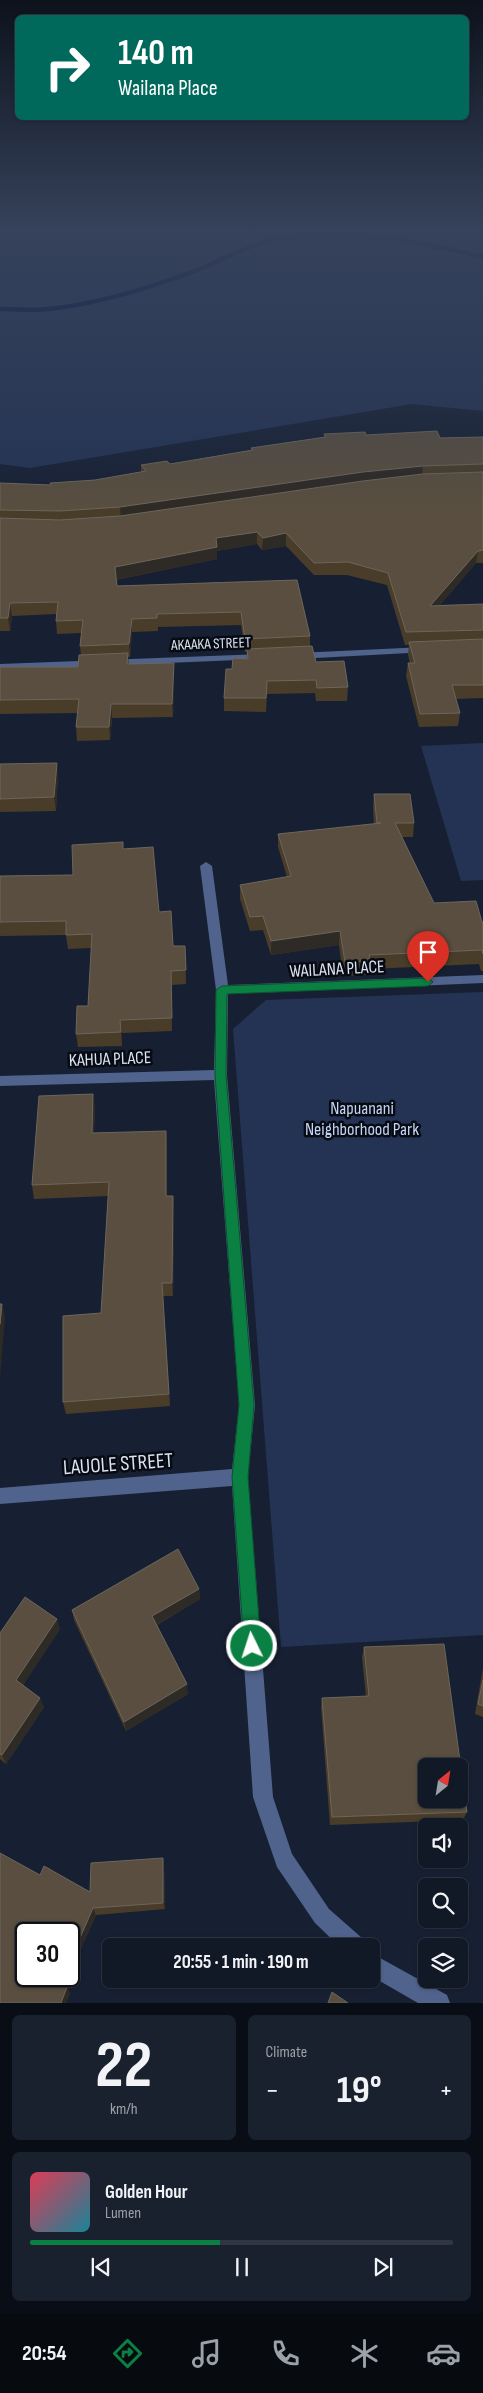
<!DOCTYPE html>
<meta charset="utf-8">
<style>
body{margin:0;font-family:"Sofia Sans Condensed",sans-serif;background:#1a212e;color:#f1f3f6;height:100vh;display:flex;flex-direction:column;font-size:19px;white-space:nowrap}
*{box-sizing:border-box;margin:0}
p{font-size:16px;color:#9ca0a7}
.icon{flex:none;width:28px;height:28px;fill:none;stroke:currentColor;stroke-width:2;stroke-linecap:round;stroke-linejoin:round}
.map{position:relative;height:2003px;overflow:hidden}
.panel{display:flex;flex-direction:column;gap:12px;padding:12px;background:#090d15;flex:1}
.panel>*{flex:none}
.hud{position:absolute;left:15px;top:15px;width:454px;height:105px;border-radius:8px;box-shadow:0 1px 4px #0004,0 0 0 1px #303743;background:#00695c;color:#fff;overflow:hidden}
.needle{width:32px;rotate:30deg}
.buttons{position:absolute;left:418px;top:1758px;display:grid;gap:10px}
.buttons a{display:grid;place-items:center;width:50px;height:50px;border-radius:8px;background:#111826;box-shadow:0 1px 4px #0004,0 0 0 1px #303743;font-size:25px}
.speed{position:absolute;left:15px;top:1922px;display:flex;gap:10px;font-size:25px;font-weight:700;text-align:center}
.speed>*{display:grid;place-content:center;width:65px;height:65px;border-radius:50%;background:#111826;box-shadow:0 1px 4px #0004,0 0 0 1px #303743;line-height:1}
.speed .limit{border:2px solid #111;border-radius:8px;background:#fff;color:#111}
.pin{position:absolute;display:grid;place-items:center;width:42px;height:42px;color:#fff;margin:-51px -21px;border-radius:50% 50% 50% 0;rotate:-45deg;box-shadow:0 0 5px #0007}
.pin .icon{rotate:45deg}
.me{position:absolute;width:55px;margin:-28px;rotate:356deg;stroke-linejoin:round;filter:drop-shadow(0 0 4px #0008)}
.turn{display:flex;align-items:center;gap:18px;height:105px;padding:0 20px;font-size:22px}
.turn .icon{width:65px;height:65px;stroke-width:2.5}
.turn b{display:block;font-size:35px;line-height:42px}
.big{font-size:38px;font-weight:700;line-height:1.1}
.panel .widget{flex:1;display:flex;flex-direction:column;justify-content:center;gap:8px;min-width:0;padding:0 18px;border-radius:8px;background:#1a212e}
.panel .dial{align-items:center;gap:0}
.dial b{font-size:65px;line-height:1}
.song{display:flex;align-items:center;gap:15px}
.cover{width:60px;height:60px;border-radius:8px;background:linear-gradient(135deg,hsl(350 70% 55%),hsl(190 70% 35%))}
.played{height:5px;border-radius:2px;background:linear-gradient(90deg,#0b8043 45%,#303743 45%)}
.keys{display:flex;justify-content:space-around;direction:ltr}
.heat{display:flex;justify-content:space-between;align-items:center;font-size:28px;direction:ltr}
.panel .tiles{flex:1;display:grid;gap:12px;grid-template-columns:1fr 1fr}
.widget:last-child{grid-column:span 2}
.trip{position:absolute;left:102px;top:1938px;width:278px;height:50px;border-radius:8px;background:#111826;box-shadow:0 1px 4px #0004,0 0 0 1px #303743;font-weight:700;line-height:50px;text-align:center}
.tabs{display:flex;height:80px;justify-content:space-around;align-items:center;background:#070a0f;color:#9ca0a7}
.tabs .icon{width:35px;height:35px}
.tabs .on{color:#0b8043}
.tabs b{font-size:22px;color:#f1f3f6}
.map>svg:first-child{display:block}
.green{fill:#243354}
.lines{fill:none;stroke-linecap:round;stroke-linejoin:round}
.stream{stroke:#010a3b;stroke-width:4.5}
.minor{fill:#50638c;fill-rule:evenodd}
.wall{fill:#493d2a}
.shaded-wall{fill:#2e2a25}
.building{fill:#594e3f;stroke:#6d665b;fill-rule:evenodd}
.route{fill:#0b8043;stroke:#07532c}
.labels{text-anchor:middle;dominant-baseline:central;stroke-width:5;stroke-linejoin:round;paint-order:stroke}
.far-street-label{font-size:15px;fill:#dce3f0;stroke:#060a12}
.street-label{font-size:18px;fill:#dce3f0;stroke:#060a12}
.park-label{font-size:18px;fill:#c4d4f5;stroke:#060a12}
.near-street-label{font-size:21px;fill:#dce3f0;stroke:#060a12}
</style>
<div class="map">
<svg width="483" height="2003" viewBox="0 0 483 2003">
<rect width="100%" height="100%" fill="#172033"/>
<path class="green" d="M0,230H483V411L412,404L30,468L0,464Z
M483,743V880L461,881L421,746Z
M483,992V1635L281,1647L233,1029L266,1000Z"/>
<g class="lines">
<path class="stream" d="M0,309C16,309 33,311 49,309C98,304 146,289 192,272C220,262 244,246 273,240C342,226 416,241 483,257"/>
<path class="minor" d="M425,647L430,650L428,652L297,659L292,656L297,653Z
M262,654L265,655V659L0,670V664Z
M206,862L212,866L228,985L483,975V983L228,994L227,1075L255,1405L248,1477L273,1797L292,1854L329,1909L362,1938L365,1946H339L315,1923L277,1867L253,1797L232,1486L0,1504V1488L232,1469L239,1405L214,1080L0,1086V1076L214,1070L216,990L200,866Z
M371,1953L447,1995L450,2003H418L371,1976Z"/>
</g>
<path class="wall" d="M324,434L440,438L483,437V563H476L440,605L483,604V698L455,699L460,713L458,726L419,727L406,676L408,663H410L408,655L409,645H405L387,585L347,575H314L286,546L262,550L257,544L217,551V559L116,580L117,586L297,580L310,636V646L316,662L348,687L347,701H316L315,693L267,694L266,712L224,711V698L232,669L247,658V652H245L241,625L158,627V631L132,632L130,657H128L129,664L174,676L173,717L112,718L110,740L77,741L76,727L78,713L0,714V667H78L81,655L80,646L81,633L57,634L56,621V614L12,616L10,631H0V483L51,485L95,480L141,472V465L170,464L251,450V448L324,437Z
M0,764L58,776L56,811L0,812Z
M374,794L414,823L413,837H402L434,903L483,922V971H481L479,964L369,969L368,975L343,976L339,945L271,955L263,930L250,931L240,899V885L287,877L278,847V834L374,824L373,808Z
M123,849L159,912L173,946H185L186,984L171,985L172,1031L122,1033V1046L78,1047L76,1034L88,1006L91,948L68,949L66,935L0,936V876L73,875Z
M95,1108L94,1133L167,1144V1196H173L174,1209L173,1296H163L170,1406L66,1414L63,1402L101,1313L108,1196L34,1199L32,1185Z
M199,1589L200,1599L157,1625L188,1694L126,1731L74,1620L72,1610Z
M60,1629L23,1685L44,1707L6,1764L0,1759V1633Z
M364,1647L467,1812L463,1820L330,1825L321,1707L322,1698L366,1697L362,1657Z
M483,1668V1717L475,1714Z
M163,1858L164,1865L165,1909L96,1915L64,1986L67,1987L70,1993L66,2003L40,1875L90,1892Z"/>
<path class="shaded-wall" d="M423,466L422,478L121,519L120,507L363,472Z
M257,532V544L217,551V559L115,580V567L216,538Z
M286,533V546L262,550L263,538Z
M478,551L476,563L428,619L430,606Z
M10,603L12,616L10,631L8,618Z
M132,619V632L130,657L129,644Z
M174,663V676L173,717L172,704Z
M111,704L112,718L110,740L109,727Z
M57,763L58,776L56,811L54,797Z
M340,931L339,945L271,955V941Z
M120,1020L122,1033V1046L121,1032Z
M93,1094L95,1108L93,1147L92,1133Z
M166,1131L167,1144V1209L166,1196Z
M173,1196L174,1209L173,1296L172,1283Z
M2,1304L5,1317L0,1378V1324Z
M199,1589L200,1599L154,1626L152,1616Z
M57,1619L60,1629L20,1690L16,1680Z
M187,1684L188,1694L126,1731L124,1722Z
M40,1698L44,1707L6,1764L2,1755Z
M163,1858L164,1865L165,1909L163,1903Z
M93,1908L96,1915L69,1975V1963Z
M63,1976H68L63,1989L59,1983Z
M67,1987L70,1993L66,2003H61Z"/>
<path class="building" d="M437,431L440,438L483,437V464L423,466L363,472L120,507L60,511L0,510V483L51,485L50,483L95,480L146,471L141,465L167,461L170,464L253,450L251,448L326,437L324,434L365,432L366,435Z
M483,472V550L478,551L430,606L483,604V630L406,632L388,573L348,562L314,563L286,533L263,538L257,532L216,538L217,547L115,567L117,586L297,580L310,636L245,639L241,612L157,614V618L132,619L129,644L80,646L83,620L56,621L58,602L10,603L8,618H0V518L60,520L120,516L363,481L423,474Z
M483,639V685H452L460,713L420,714L408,663H415L409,642Z
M312,646L316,662L344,661L348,687L317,688L316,680L267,681L266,698H224L226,669H232L233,658L248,659L247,649Z
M128,653L127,664L174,663L172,704H111L109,727H76L79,699L0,700V667H78L79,655Z
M57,763L54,797L0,799V764Z
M374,794H410L414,823H395L434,903L476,901L482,922H483V954L482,950L369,955L370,961L345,962L340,931L271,941L263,916L250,917L240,885L291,876L278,834L381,823H377Z
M123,842V849L153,847L159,912L171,911L173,946H185L186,970L171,971L172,1018L120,1020L121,1032L76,1034L77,1006H88L92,934L66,935V921L0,922V876L73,875L72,845Z
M93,1094L92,1133L166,1131V1196H173L172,1283H162L169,1394L63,1402V1316L101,1313L109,1182L32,1185L39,1096Z
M0,1304H2L0,1324Z
M178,1549L199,1589L152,1616L187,1684L124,1722L72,1610Z
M25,1597L57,1619L16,1680L40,1698L2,1755L0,1754V1633Z
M444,1644L467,1812L332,1817L322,1698L369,1696L364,1647ZM426,1766H459V1799H426Z
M483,1680V1706L478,1704Z
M0,1853L40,1875L44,1866L90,1892L91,1863L163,1858V1903L93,1908L69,1963V1934H26V1976H63L59,1983L67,1987L61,2003H0Z
M332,1992L348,2003H328Z"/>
<linearGradient id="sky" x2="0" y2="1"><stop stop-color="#0d121c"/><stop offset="0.45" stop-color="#36425b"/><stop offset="1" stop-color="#36425b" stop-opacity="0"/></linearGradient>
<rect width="483" height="511" fill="url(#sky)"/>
<path class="route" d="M428,978L433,982L428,986L227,994L226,1075L254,1405L248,1477L261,1646L258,1652L252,1655L246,1652L244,1646L232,1477L239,1405L215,1075L216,990L222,986Z"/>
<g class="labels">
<g class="far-street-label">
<text transform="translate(211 644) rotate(-2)">AKAAKA STREET</text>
</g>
<g class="street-label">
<text transform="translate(337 969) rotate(-3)">WAILANA PLACE</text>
<text transform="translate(110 1059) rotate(-2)">KAHUA PLACE</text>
</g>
<g class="park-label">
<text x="362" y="1108">Napuanani<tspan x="362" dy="21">Neighborhood Park</tspan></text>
</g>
<g class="near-street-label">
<text transform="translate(118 1464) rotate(-4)">LAUOLE STREET</text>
</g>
</g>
</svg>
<div class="buttons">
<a><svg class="needle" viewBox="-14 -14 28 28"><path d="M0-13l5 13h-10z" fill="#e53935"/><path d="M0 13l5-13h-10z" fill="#9ca0a7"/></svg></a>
<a><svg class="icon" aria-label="sound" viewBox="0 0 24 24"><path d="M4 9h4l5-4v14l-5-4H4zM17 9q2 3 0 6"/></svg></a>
<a><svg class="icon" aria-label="search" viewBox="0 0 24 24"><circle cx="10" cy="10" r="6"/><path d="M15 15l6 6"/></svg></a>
<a><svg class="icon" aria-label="layers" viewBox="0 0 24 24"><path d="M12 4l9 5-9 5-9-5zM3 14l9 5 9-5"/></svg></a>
</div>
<div class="speed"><div class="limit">30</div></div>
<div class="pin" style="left:428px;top:982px;background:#d93025"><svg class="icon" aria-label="arrive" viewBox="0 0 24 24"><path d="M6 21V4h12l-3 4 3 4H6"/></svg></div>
<svg class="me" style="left:252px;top:1646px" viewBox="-20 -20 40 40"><circle r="17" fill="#0b8043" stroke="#fff" stroke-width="3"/><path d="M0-11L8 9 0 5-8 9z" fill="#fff"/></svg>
<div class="trip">20:55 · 1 min · 190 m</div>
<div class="hud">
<div class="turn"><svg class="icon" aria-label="right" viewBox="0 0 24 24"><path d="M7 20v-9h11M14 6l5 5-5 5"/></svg><div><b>140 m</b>Wailana Place</div></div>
</div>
</div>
<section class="panel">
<div class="tiles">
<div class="widget dial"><b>22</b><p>km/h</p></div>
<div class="widget"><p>Climate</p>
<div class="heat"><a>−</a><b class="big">19°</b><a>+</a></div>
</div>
<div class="widget">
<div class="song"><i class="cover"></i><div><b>Golden Hour</b><p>Lumen</p></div></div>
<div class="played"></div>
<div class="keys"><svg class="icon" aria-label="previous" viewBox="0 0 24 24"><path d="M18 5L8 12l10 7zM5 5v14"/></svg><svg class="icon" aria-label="pause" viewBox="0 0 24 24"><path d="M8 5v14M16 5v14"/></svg><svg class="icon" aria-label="next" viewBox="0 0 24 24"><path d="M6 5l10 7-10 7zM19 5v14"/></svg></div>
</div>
</div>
</section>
<nav class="tabs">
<b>20:54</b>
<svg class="icon on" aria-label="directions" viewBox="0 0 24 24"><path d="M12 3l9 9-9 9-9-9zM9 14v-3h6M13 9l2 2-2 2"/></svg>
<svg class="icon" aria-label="music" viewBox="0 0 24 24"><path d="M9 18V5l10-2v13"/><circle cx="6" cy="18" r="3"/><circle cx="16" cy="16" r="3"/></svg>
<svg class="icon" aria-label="phone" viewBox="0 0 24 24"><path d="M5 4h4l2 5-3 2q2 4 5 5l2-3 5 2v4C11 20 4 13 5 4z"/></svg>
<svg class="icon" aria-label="climate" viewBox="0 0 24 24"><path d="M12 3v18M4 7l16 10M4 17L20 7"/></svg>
<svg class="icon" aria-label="car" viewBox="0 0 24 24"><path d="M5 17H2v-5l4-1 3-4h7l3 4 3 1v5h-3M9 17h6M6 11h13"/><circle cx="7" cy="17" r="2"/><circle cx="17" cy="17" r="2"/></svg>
</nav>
